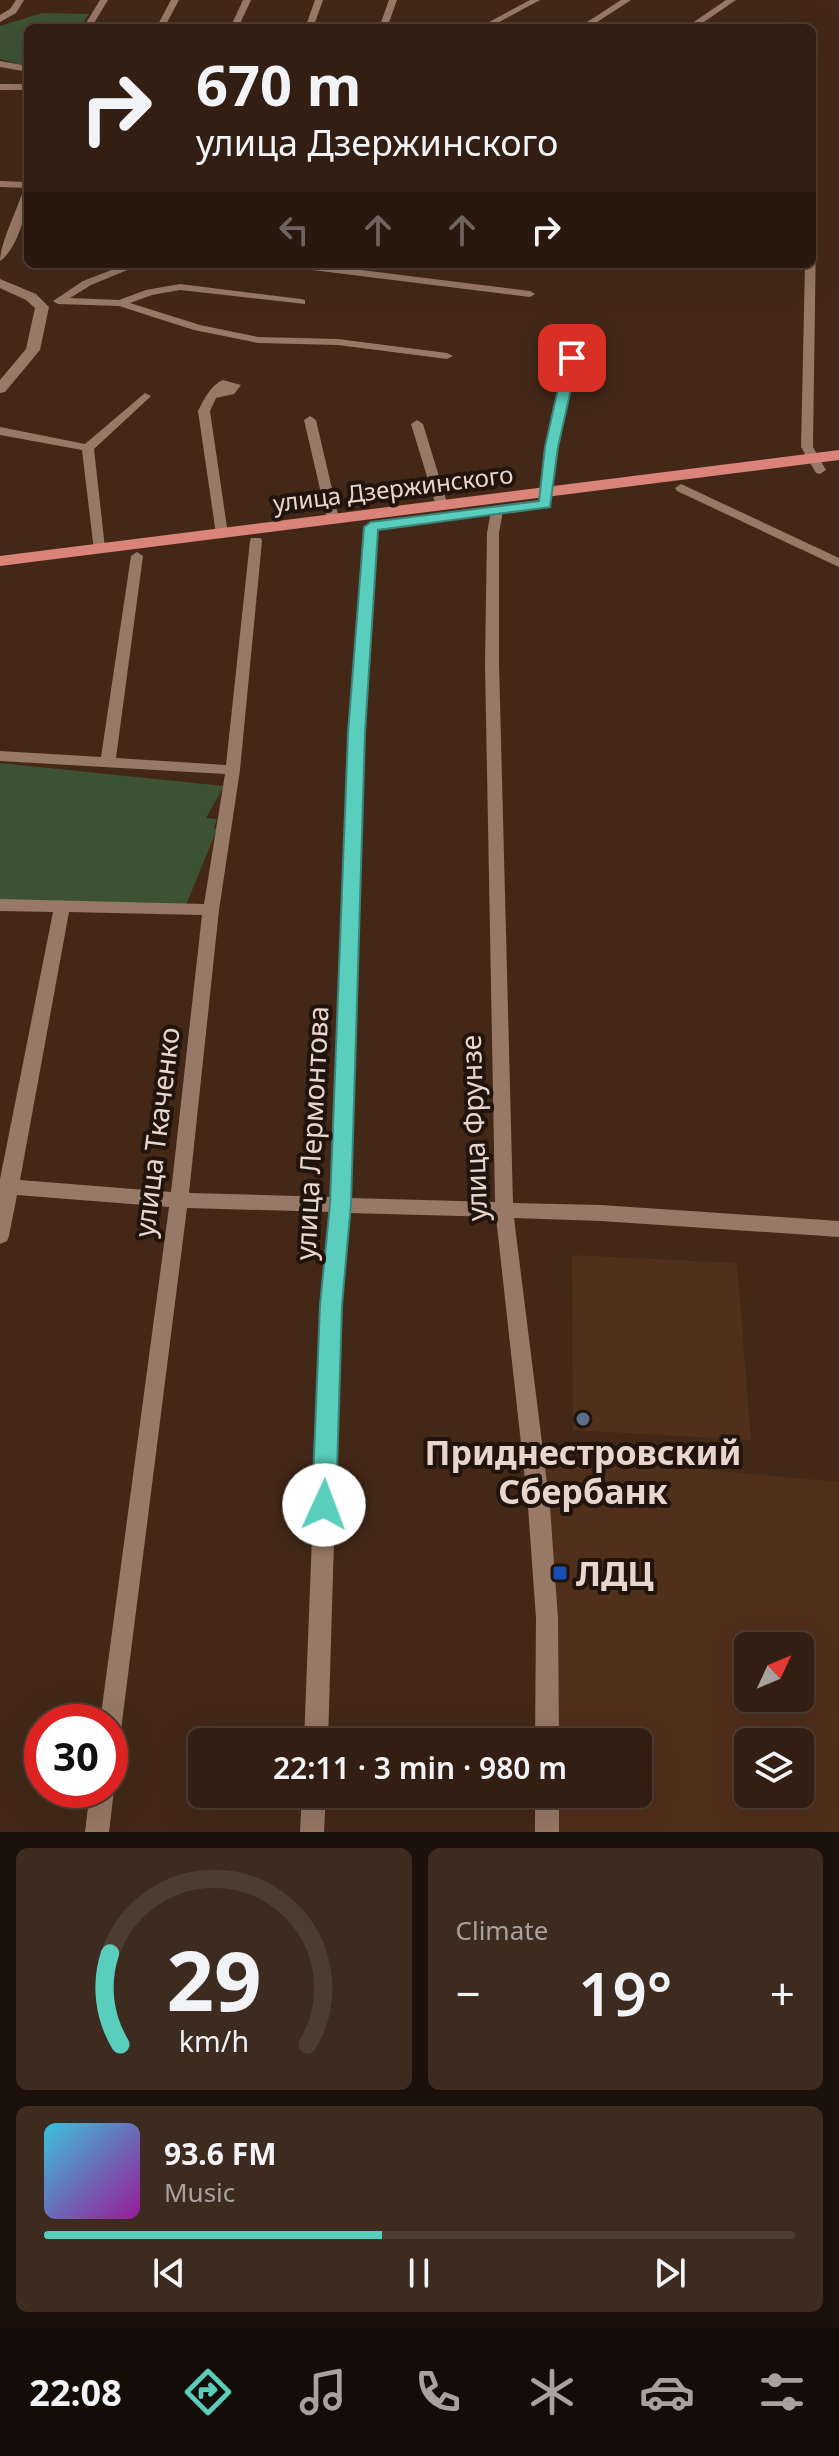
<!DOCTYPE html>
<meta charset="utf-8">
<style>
body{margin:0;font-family:"Noto Sans",sans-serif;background:#3d2b20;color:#f1f3f6;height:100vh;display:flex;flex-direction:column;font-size:30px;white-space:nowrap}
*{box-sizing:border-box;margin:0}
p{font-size:26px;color:#a8a29f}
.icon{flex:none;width:44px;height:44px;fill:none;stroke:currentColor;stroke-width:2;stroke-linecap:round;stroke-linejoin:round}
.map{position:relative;height:1832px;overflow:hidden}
.side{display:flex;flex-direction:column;gap:16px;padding:16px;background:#1c100a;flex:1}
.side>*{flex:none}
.banner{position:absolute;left:24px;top:24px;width:792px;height:244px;border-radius:12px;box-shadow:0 8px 32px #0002,0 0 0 2px #4d3c32;background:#321e12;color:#f1f3f6;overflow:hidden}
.needle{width:52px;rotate:46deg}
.tools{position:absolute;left:734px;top:1632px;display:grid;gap:16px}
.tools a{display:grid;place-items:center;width:80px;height:80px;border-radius:12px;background:#321e12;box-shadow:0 8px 32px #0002,0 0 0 2px #4d3c32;font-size:40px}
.speed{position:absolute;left:24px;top:1704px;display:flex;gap:16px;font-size:40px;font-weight:700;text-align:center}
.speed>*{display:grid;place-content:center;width:104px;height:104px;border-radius:50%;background:#321e12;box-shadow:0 8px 32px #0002,0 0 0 2px #4d3c32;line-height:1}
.speed .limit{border:12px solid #d22;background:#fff;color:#111}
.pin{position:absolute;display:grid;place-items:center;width:68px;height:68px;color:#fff;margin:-34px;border-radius:16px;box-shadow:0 4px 12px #0006}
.me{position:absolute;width:88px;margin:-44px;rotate:2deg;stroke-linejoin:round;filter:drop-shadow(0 0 6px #0008)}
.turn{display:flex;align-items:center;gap:28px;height:168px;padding:0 40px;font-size:36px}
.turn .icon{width:104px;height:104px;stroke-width:2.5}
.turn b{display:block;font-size:56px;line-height:68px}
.lanes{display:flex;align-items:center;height:76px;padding:0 40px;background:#0003;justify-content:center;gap:40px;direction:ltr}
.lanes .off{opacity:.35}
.big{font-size:60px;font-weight:600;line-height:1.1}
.side .tile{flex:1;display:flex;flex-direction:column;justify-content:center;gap:12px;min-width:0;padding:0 28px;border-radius:12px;background:#3d2b20}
.side .dial{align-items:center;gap:0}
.dial svg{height:208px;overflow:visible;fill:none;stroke:#4d3c32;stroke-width:7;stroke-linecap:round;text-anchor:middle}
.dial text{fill:#f1f3f6;stroke:none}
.song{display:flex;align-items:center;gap:24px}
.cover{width:96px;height:96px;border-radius:12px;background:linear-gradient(135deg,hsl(190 70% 55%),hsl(300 70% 35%))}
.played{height:8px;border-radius:4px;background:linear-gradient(90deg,#5acebd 45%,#4d3c32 45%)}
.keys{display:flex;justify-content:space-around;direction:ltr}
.heat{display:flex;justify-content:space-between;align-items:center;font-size:44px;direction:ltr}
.side .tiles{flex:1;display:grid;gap:16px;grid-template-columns:1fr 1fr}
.tile:last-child{grid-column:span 2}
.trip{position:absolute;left:188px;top:1728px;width:464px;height:80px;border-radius:12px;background:#321e12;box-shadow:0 8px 32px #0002,0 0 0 2px #4d3c32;font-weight:600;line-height:80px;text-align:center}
.dock{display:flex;height:128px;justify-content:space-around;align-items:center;background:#140c07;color:#a8a29f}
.dock .icon{width:56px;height:56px}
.dock .current{color:#5acebd}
.dock b{font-size:36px;color:#f1f3f6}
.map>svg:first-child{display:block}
.built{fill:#502f1b;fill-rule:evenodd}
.green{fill:#3d5134}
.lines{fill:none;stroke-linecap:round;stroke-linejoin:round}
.minor{fill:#987866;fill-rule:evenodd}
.tertiary{fill:#987866;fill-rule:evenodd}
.trunk{fill:#d98379;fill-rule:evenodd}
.route{fill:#5acebd;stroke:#3a867b;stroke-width:2}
.service-dot{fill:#5c6f8a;stroke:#20140d;stroke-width:3}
.transit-dot{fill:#1a4fb4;stroke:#20140d;stroke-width:3}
.labels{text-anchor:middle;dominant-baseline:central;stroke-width:8;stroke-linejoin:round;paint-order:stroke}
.far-street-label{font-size:24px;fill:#e8d6cd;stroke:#20140d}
.street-label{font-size:28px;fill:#e8d6cd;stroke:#20140d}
.near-poi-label{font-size:34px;font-weight:bold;fill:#e8d6cd;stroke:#20140d}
</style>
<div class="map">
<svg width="839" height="1832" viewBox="0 0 839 1832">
<rect width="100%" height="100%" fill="#432818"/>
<path class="built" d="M572,1255L737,1263L751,1440L573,1430Z
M531,1453L839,1482V1832H545L543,1794H638V1742H541ZM748,1646H800V1698H748ZM748,1742H800V1794H748Z"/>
<path class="green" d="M42,13L89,14L80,28H28V62L22,65L0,59V26Z
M0,763L224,786L206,818L217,819L214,828L217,829L186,905L0,901Z"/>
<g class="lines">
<path class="minor" d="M16,0H24L16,13L0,22V15L10,9Z
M100,0H108L91,28H83Z
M171,0H179L164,28H156Z
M243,0H251L238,28H230Z
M315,0H323L313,28H305Z
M389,0H397L387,28H379Z
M530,0H540L488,28H478Z
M621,0H631L588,28H578Z
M726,0H736L695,28H685Z
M0,61L28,66V72L0,67Z
M0,84H28V90H0Z
M812,159L817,162L813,447L826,470L820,474L816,473L801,447L805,264H812Z
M0,181L28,182V188L0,187Z
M28,188C28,209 18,249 0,261C0,244 17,210 23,191Z
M127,264H142L91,285L70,298L119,300L146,290L180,284L301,299L305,300V304L180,290L152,295L130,303L200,325L258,337L338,339L447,353L453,356L447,359L338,345L258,343L194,330L119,306L58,304L53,301L83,281Z
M283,264H313L530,291L535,294L530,297L288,267Z
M572,355L578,358L557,447L551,504L545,508L539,504L545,447L566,358Z
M223,380L241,385L234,394L216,398L210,411L228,534L222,538L216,534L198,411C204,399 211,385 223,380Z
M145,393L151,396L149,398L94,449L105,548L104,551H94L82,450L0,435V427L85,444Z
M310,416L316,420L339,519L333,523L327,519L304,420Z
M417,420L423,424L448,506L446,509L442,510L436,506L411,424Z
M681,484L839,558V567L677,491L675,488Z
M497,507L503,511L499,533V663L513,1203L601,1205L839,1221V1237L601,1221L514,1218L550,1507L558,1618L559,1742H535L536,1618L528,1507L496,1217L349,1213L341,1305L328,1742H304L321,1305L331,1212L187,1208L121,1730L118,1738L110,1741V1722H100L169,1207L17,1195L9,1236L7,1241L0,1244V1179L53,912L0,911V899L204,904L225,774L0,761V751L101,757L131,556L137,552L143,556L116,758L226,765L250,541L251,538H261L262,541L240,770L219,910L189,1193L332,1197L349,733L365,527L371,523L375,524L377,527L363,733L350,1198L495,1202L485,663L487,533L491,511ZM69,912L202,915L171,1192L20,1180Z
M110,1782L114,1790L109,1832H85L90,1790H110Z
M302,1794H326L324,1832H300Z
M535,1794H559V1832H535Z"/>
<path class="tertiary" d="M0,279L36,294L49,307L40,350L5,392L0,393V380L26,349L35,308L26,300L0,288Z"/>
<path class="trunk" d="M839,450V460L0,566V556Z"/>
</g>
<path class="route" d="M572,355L578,358L558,447L550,507L378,530L365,733L351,1204L342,1305L336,1505L333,1513L324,1516L316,1513L312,1505L320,1305L330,1204L348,733L364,527L371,522L539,501L545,447L565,358Z"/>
<circle class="service-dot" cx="583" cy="1419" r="8"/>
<rect class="transit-dot" x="552" y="1565" width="16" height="16" rx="4"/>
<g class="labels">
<g class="far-street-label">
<text transform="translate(393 488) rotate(-7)">улица Дзержинского</text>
</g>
<g class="street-label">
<text transform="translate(473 1128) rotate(-92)">улица Фрунзе</text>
<text transform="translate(156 1132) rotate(-83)">улица Ткаченко</text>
<text transform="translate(311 1133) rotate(-87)">улица Лермонтова</text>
</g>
<g class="near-poi-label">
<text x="583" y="1452">Приднестровский<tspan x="583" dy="39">Сбербанк</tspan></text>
<text x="576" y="1573" text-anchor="start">ЛДЦ</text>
</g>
</g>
</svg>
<div class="tools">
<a><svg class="needle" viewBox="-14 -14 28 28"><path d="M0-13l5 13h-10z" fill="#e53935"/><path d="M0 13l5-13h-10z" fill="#a8a29f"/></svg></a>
<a><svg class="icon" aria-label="layers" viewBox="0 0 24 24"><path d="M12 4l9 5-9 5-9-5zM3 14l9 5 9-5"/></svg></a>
</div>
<div class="speed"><div class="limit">30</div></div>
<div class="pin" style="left:572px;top:358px;background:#d93025"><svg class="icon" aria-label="arrive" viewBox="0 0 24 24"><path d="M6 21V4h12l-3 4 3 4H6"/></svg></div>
<svg class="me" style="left:324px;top:1505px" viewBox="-20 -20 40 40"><circle r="19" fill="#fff"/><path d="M0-13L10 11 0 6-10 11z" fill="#5acebd"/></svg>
<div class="trip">22:11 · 3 min · 980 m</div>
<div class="banner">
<div class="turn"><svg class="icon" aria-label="right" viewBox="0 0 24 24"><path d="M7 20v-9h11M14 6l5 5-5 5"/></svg><div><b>670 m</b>улица Дзержинского</div></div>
<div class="lanes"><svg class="icon off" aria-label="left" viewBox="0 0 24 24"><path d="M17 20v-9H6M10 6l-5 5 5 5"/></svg><svg class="icon off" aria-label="ahead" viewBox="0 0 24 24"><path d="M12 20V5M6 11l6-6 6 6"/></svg><svg class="icon off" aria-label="ahead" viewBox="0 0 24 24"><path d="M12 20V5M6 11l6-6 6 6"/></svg><svg class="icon" aria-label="right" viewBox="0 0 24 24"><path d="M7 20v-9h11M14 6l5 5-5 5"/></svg></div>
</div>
</div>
<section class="side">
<div class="tiles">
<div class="tile dial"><svg viewBox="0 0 100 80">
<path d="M14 69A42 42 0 1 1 86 69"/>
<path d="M14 69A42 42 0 0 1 10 34" stroke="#5acebd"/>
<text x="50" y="56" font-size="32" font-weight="700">29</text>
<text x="50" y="72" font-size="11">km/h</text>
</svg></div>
<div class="tile"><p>Climate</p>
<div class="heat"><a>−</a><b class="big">19°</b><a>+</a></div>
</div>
<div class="tile">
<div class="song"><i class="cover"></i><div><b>93.6 FM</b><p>Music</p></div></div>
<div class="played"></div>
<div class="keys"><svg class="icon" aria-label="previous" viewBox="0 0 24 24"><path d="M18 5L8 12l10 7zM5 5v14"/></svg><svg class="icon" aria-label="pause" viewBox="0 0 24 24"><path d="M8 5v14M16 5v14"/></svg><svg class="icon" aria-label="next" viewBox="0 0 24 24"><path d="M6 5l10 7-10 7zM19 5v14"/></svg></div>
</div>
</div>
</section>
<nav class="dock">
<b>22:08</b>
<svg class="icon current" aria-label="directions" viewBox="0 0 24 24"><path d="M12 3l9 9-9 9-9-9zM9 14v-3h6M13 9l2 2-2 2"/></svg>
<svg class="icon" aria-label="music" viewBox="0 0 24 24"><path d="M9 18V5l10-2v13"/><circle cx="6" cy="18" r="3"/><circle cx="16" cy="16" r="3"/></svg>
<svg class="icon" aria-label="phone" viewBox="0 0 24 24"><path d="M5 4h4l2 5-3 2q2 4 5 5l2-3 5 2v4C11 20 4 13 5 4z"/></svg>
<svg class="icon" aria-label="climate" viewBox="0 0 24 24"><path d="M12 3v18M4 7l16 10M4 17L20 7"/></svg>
<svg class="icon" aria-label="car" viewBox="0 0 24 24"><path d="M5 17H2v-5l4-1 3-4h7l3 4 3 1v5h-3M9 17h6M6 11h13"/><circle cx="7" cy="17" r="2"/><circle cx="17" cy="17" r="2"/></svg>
<svg class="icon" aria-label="filters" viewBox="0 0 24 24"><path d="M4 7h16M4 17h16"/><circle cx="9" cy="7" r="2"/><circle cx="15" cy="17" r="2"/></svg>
</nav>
